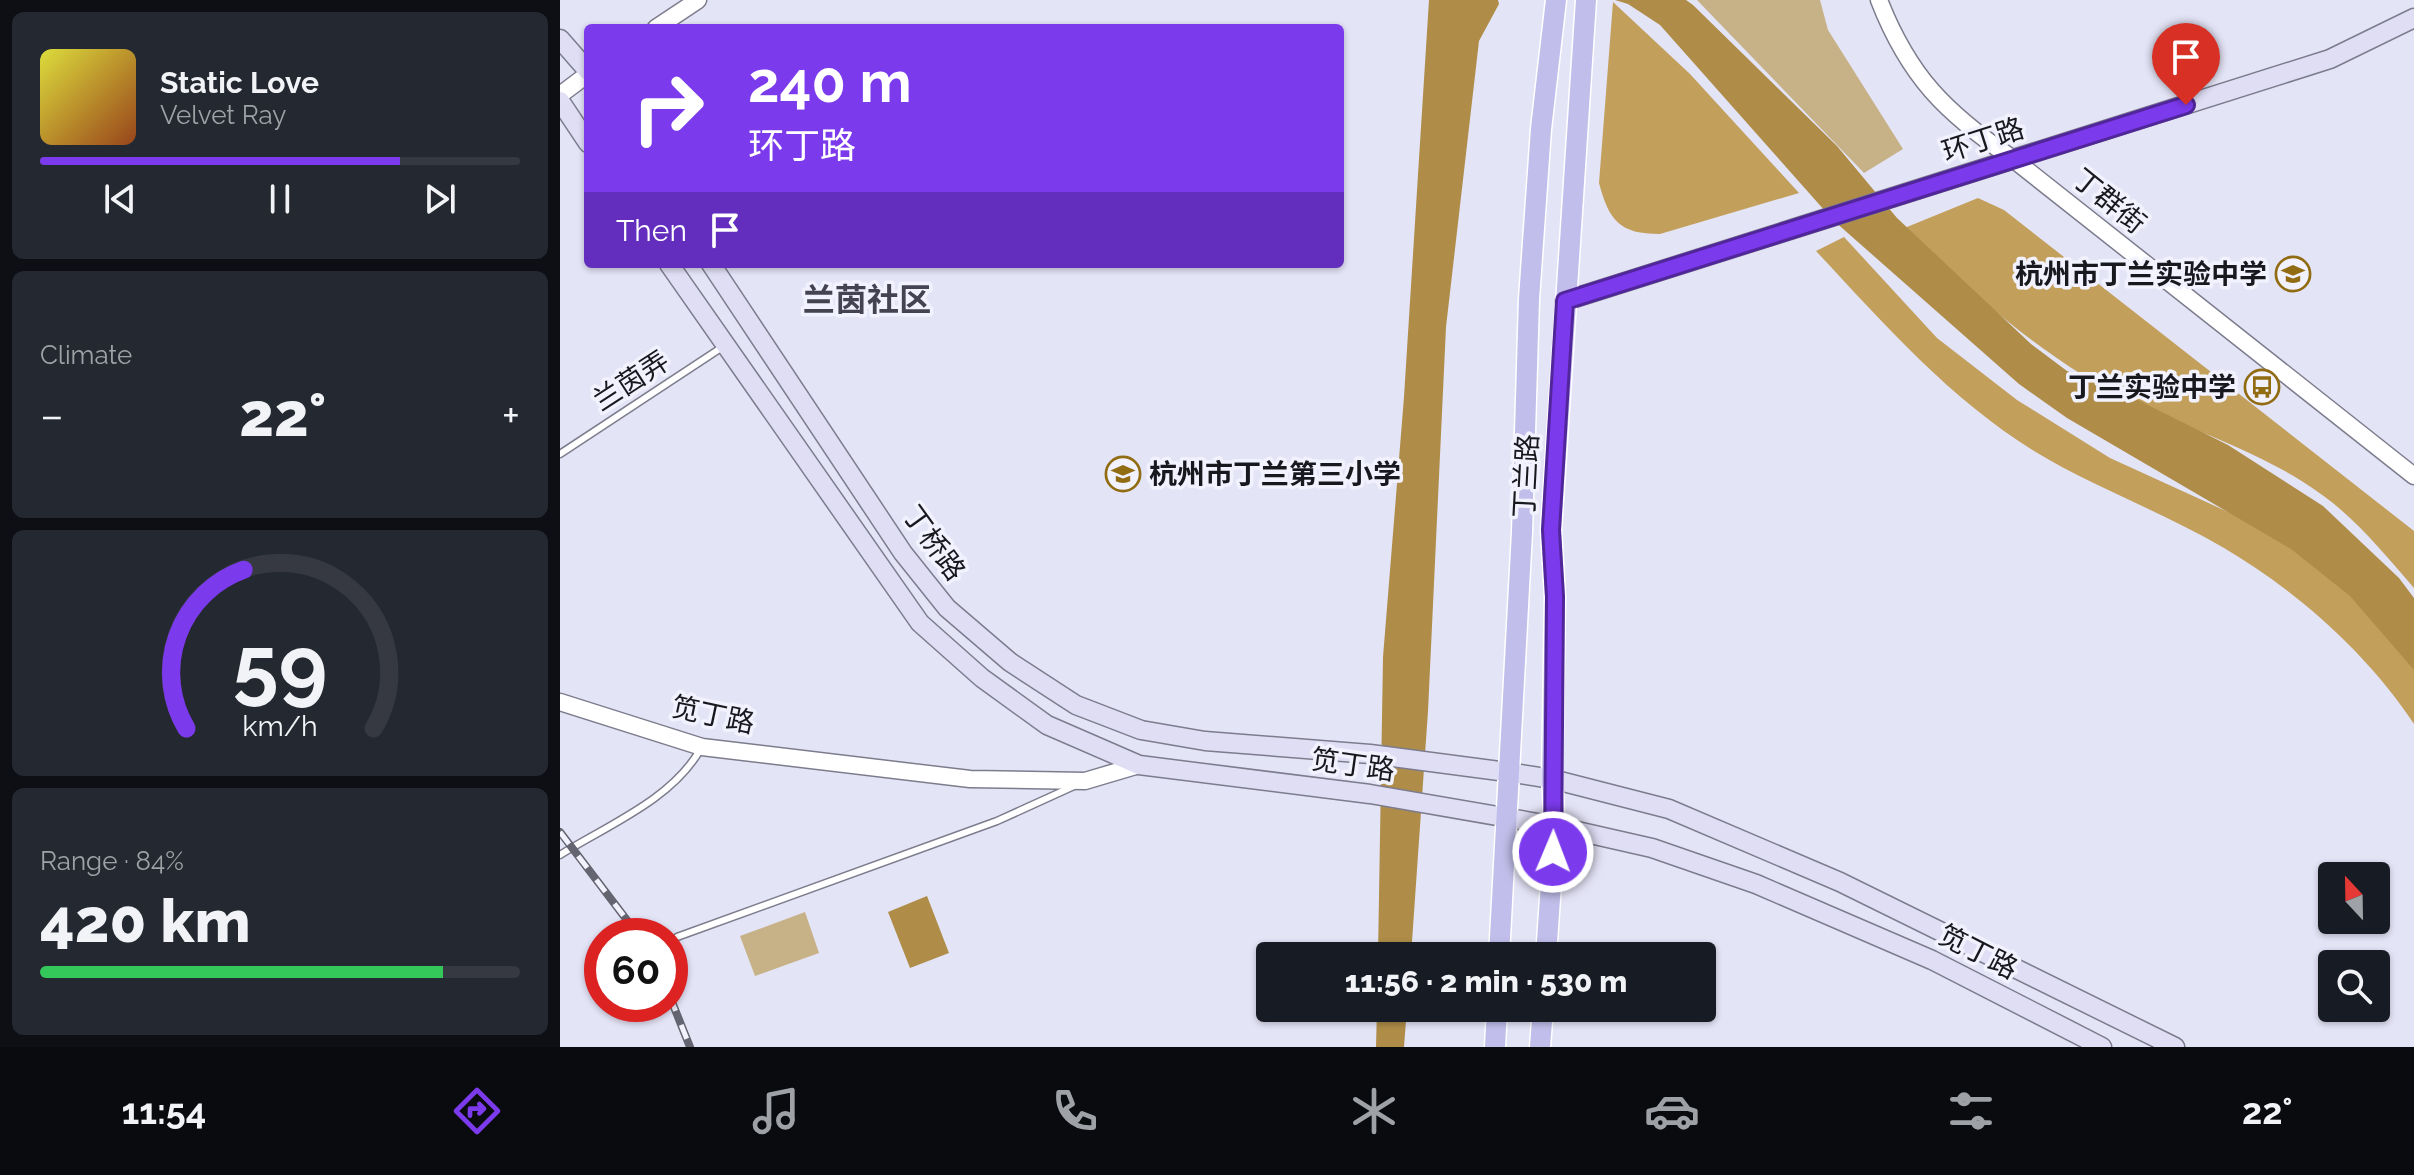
<!DOCTYPE html>
<meta charset="utf-8">
<style>
body{margin:0;font-family:Raleway,"Noto Sans SC",sans-serif;background:#242831;color:#f1f3f6;height:100vh;display:flex;flex-direction:column;font-size:30px;white-space:nowrap}
*{box-sizing:border-box;margin:0}
p{font-size:26px;color:#9ea1a6}
.icon{flex:none;width:44px;height:44px;fill:none;stroke:currentColor;stroke-width:2;stroke-linecap:round;stroke-linejoin:round}
.map{position:relative;flex:1;overflow:hidden}
.drawer{display:flex;flex-direction:column;gap:12px;padding:12px;background:#0d0f14;width:560px}
.drawer>*{flex:none}
.hud{position:absolute;left:24px;top:24px;width:760px;height:244px;border-radius:8px;box-shadow:0 2px 6px #0004;background:#7c3aed;color:#fff;overflow:hidden}
.needle{width:52px;rotate:338deg}
.fabs{position:absolute;left:1758px;top:862px;display:grid;gap:16px}
.fabs a{display:grid;place-items:center;width:72px;height:72px;border-radius:8px;background:#171b24;box-shadow:0 2px 6px #0004;font-size:40px}
.speed{position:absolute;left:24px;top:918px;display:flex;gap:16px;font-size:40px;font-weight:700;text-align:center}
.speed>*{display:grid;place-content:center;width:104px;height:104px;border-radius:50%;background:#171b24;box-shadow:0 2px 6px #0004;line-height:1}
.speed .limit{border:12px solid #d22;background:#fff;color:#111}
.pin{position:absolute;display:grid;place-items:center;width:68px;height:68px;color:#fff;margin:-82px -34px;border-radius:50% 50% 50% 0;rotate:-45deg;box-shadow:0 0 8px #0007}
.pin .icon{rotate:45deg}
.me{position:absolute;width:88px;margin:-44px;rotate:1deg;stroke-linejoin:round;filter:drop-shadow(0 0 6px #0008)}
.turn{display:flex;align-items:center;gap:28px;height:168px;padding:0 32px;font-size:36px}
.turn .icon{width:104px;height:104px;stroke-width:2.5}
.turn b{display:block;font-size:56px;line-height:68px}
.then{display:flex;align-items:center;height:76px;padding:0 32px;background:#0003;gap:16px;font-size:30px}
.big{font-size:60px;font-weight:800;line-height:1.1}
.drawer .tile{flex:1;display:flex;flex-direction:column;justify-content:center;gap:12px;min-width:0;padding:0 28px;border-radius:12px;background:#242831}
.drawer .dial{align-items:center;gap:0}
.dial svg{height:208px;overflow:visible;fill:none;stroke:#363941;stroke-width:7;stroke-linecap:round;text-anchor:middle}
.dial text{fill:#f1f3f6;stroke:none}
.song{display:flex;align-items:center;gap:24px}
.cover{width:96px;height:96px;border-radius:12px;background:linear-gradient(135deg,hsl(60 70% 55%),hsl(20 70% 35%))}
.played{height:8px;border-radius:4px;background:linear-gradient(90deg,#7c3aed 75%,#363941 75%)}
.keys{display:flex;justify-content:space-around;direction:ltr}
.heat{display:flex;justify-content:space-between;align-items:center;font-size:44px;direction:ltr}
.charge{height:12px;border-radius:6px;background:linear-gradient(90deg,#34c759 84%,#363941 0)}
.trip{position:absolute;left:696px;top:942px;width:460px;height:80px;border-radius:8px;background:#171b24;box-shadow:0 2px 6px #0004;font-weight:800;line-height:80px;text-align:center}
.tabs{display:flex;height:128px;justify-content:space-around;align-items:center;background:#090b0e;color:#9ea1a6}
.tabs .icon{width:56px;height:56px}
.tabs .selected{color:#7c3aed}
.tabs b{font-size:36px;color:#f1f3f6}
main{display:flex;flex:1;min-height:0}
.map>svg:first-child{display:block}
.green{fill:#c7b186}
.forest{fill:#c29f5b}
.water{fill:#af8d48}
.lines{fill:none;stroke-linecap:round;stroke-linejoin:round}
.service-casing{stroke:#7c7c8d;stroke-width:9}
.tertiary-casing{stroke:#7c7c8d;stroke-width:19}
.secondary-casing{stroke:#7c7c8d;stroke-width:21}
.primary-casing{stroke:#fff;stroke-width:23}
.service{stroke:#fff;stroke-width:6}
.tertiary{stroke:#fff;stroke-width:16}
.secondary{stroke:#e0def5;stroke-width:18}
.primary{stroke:#c1beeb;stroke-width:20}
.rail-casing{stroke:#656571;stroke-width:8}
.rail{stroke:#f2f2fe;stroke-width:5;stroke-dasharray:15;stroke-linecap:butt}
.route-casing{stroke:#51269a;stroke-width:20}
.route{stroke:#7c3aed;stroke-width:14}
.labels{text-anchor:middle;dominant-baseline:central;stroke-width:7;stroke-linejoin:round;paint-order:stroke}
.street-label{font-size:28px;fill:#18181f;stroke:#f2f2fe}
.poi-label{font-size:28px;font-weight:bold;fill:#18181f;stroke:#f2f2fe;text-anchor:end}
.quarter-label{font-size:32px;font-weight:bold;fill:#434352;stroke:#f2f2fe}
</style>
<main>
<section class="drawer">
<div class="tile">
<div class="song"><i class="cover"></i><div><b>Static Love</b><p>Velvet Ray</p></div></div>
<div class="played"></div>
<div class="keys"><svg class="icon" aria-label="previous" viewBox="0 0 24 24"><path d="M18 5L8 12l10 7zM5 5v14"/></svg><svg class="icon" aria-label="pause" viewBox="0 0 24 24"><path d="M8 5v14M16 5v14"/></svg><svg class="icon" aria-label="next" viewBox="0 0 24 24"><path d="M6 5l10 7-10 7zM19 5v14"/></svg></div>
</div>
<div class="tile"><p>Climate</p>
<div class="heat"><a>−</a><b class="big">22°</b><a>+</a></div>
</div>
<div class="tile dial"><svg viewBox="0 0 100 80">
<path d="M14 69A42 42 0 1 1 86 69"/>
<path d="M14 69A42 42 0 0 1 36 8" stroke="#7c3aed"/>
<text x="50" y="56" font-size="32" font-weight="700">59</text>
<text x="50" y="72" font-size="11">km/h</text>
</svg></div>
<div class="tile"><p>Range · 84%</p><b class="big">420 km</b><div class="charge"></div></div>
</section>
<div class="map">
<svg width="1854" height="1047" viewBox="0 0 1854 1047">
<rect width="100%" height="100%" fill="#e4e4f7"/>
<path class="green" d="M1137,0H1260L1268,30L1343,149L1304,173Z
M245,912L259,953L195,976L180,936Z"/>
<path class="forest" d="M1053,2L1130,74L1239,193L1100,234C1060,234 1049,221 1039,183Z
M1418,198L1444,210L1854,531V588C1827,557 1799,522 1765,497C1692,442 1598,423 1521,374C1455,333 1399,280 1342,229Z
M1284,237L1377,338L1457,400L1550,458L1723,537L1766,570L1827,633L1854,669V724C1807,653 1737,591 1664,548C1603,512 1535,488 1474,451C1390,399 1323,323 1256,251Z"/>
<path class="water" d="M869,0H938L939,4L919,41L886,327L868,711L851,956H818L823,657L844,397Z
M1055,0H1126L1133,5L1277,146L1337,218L1471,344L1507,371L1570,396L1668,445L1763,506L1839,578L1854,598V670L1790,596L1731,549L1507,418L1459,384L1273,220L1100,25L1068,4Z
M367,896L389,953L350,968L328,912Z
M817,1008H847L844,1047H816Z"/>
<g class="lines">
<g class="service-casing">
<path id="service" d="M0,454L164,346
M0,855C48,825 111,800 140,750
M117,937L437,821L514,786"/>
</g>
<g class="tertiary-casing">
<path id="tertiary" d="M1319,0C1349,77 1386,113 1453,159L1854,476
M96,28L138,0
M0,95L28,74
M0,702L142,747L410,779L525,781L579,765"/>
</g>
<g class="secondary-casing">
<path id="secondary" d="M0,39L28,71
M0,101L28,143
M109,264L360,623L422,678L487,725L579,765L810,794L995,826L1092,848L1196,884L1372,960L1542,1047
M151,264L343,553L387,608L450,662L516,705L581,730L645,741L810,754L947,772L992,779L1109,809L1280,882L1615,1047
M1005,301L1770,59L1854,18"/>
</g>
<g class="primary-casing">
<path id="primary" d="M939,956L962,532L969,299L981,129L996,0
M986,956L995,826L992,779L995,597L991,530L1026,0
M935,1047L937,1008
M980,1047L983,1008"/>
</g>
<use href="#service" class="service"/>
<use href="#tertiary" class="tertiary"/>
<use href="#secondary" class="secondary"/>
<use href="#primary" class="primary"/>
<g class="rail-casing">
<path id="rail" d="M0,832L79,936
M110,997L130,1047"/>
</g>
<use href="#rail" class="rail"/>
</g>
<g class="lines">
<g class="route-casing">
<path id="route" d="M993,852L995,597L991,530L1005,301L1626,105"/>
</g>
<use href="#route" class="route"/>
</g>
<defs>
<g id="school-ring" transform="scale(1.8)"><circle r="9.5" fill="#f2f2fe" stroke="#916c12" stroke-width="1.5"/><path d="M0-5L7-2L0 1L-7-2ZM-4 1L0 2.5L4 1V4Q0 6-4 4Z" fill="#916c12"/></g>
<g id="bus-ring" transform="scale(1.8)"><circle r="9.5" fill="#f2f2fe" stroke="#916c12" stroke-width="1.5"/><path d="M-5-6H5V4H4V6H2V4H-2V6H-4V4H-5ZM-3.5-4V0h7V-4ZM-3.5 1.2v1.5H-2V1.2ZM2 1.2v1.5H3.5V1.2Z" fill="#916c12"/></g>
</defs>
<g fill-rule="evenodd">
<use href="#school-ring" x="1733" y="274"/>
<use href="#bus-ring" x="1702" y="387"/>
<use href="#school-ring" x="563" y="474"/>
</g>
<g class="labels">
<g class="street-label">
<text transform="translate(1423 140) rotate(-18)">环丁路</text>
<text transform="translate(1549 201) rotate(39)">丁群街</text>
<text transform="translate(71 381) rotate(-33)">兰茵弄</text>
<text transform="translate(966 476) rotate(-87)">丁兰路</text>
<text transform="translate(374 543) rotate(54)">丁桥路</text>
<text transform="translate(153 715) rotate(12)">笕丁路</text>
<text transform="translate(793 765) rotate(8)">笕丁路</text>
<text transform="translate(1418 952) rotate(27)">笕丁路</text>
</g>
<g class="poi-label">
<text x="1707" y="274">杭州市丁兰实验中学</text>
<text x="1676" y="387">丁兰实验中学</text>
<text x="589" y="474" text-anchor="start">杭州市丁兰第三小学</text>
</g>
<g class="quarter-label">
<text x="307" y="299">兰茵社区</text>
</g>
</g>
</svg>
<div class="fabs">
<a><svg class="needle" viewBox="-14 -14 28 28"><path d="M0-13l5 13h-10z" fill="#e53935"/><path d="M0 13l5-13h-10z" fill="#9ea1a6"/></svg></a>
<a><svg class="icon" aria-label="search" viewBox="0 0 24 24"><circle cx="10" cy="10" r="6"/><path d="M15 15l6 6"/></svg></a>
</div>
<div class="speed"><div class="limit">60</div></div>
<div class="pin" style="left:1626px;top:105px;background:#d93025"><svg class="icon" aria-label="arrive" viewBox="0 0 24 24"><path d="M6 21V4h12l-3 4 3 4H6"/></svg></div>
<svg class="me" style="left:993px;top:852px" viewBox="-20 -20 40 40"><circle r="17" fill="#7c3aed" stroke="#fff" stroke-width="3"/><path d="M0-11L8 9 0 5-8 9z" fill="#fff"/></svg>
<div class="trip">11:56 · 2 min · 530 m</div>
<div class="hud">
<div class="turn"><svg class="icon" aria-label="right" viewBox="0 0 24 24"><path d="M7 20v-9h11M14 6l5 5-5 5"/></svg><div><b>240 m</b>环丁路</div></div>
<div class="then">Then<svg class="icon" aria-label="arrive" viewBox="0 0 24 24"><path d="M6 21V4h12l-3 4 3 4H6"/></svg></div>
</div>
</div>
</main>
<nav class="tabs">
<b>11:54</b>
<svg class="icon selected" aria-label="directions" viewBox="0 0 24 24"><path d="M12 3l9 9-9 9-9-9zM9 14v-3h6M13 9l2 2-2 2"/></svg>
<svg class="icon" aria-label="music" viewBox="0 0 24 24"><path d="M9 18V5l10-2v13"/><circle cx="6" cy="18" r="3"/><circle cx="16" cy="16" r="3"/></svg>
<svg class="icon" aria-label="phone" viewBox="0 0 24 24"><path d="M5 4h4l2 5-3 2q2 4 5 5l2-3 5 2v4C11 20 4 13 5 4z"/></svg>
<svg class="icon" aria-label="climate" viewBox="0 0 24 24"><path d="M12 3v18M4 7l16 10M4 17L20 7"/></svg>
<svg class="icon" aria-label="car" viewBox="0 0 24 24"><path d="M5 17H2v-5l4-1 3-4h7l3 4 3 1v5h-3M9 17h6M6 11h13"/><circle cx="7" cy="17" r="2"/><circle cx="17" cy="17" r="2"/></svg>
<svg class="icon" aria-label="filters" viewBox="0 0 24 24"><path d="M4 7h16M4 17h16"/><circle cx="9" cy="7" r="2"/><circle cx="15" cy="17" r="2"/></svg>
<b>22°</b>
</nav>
